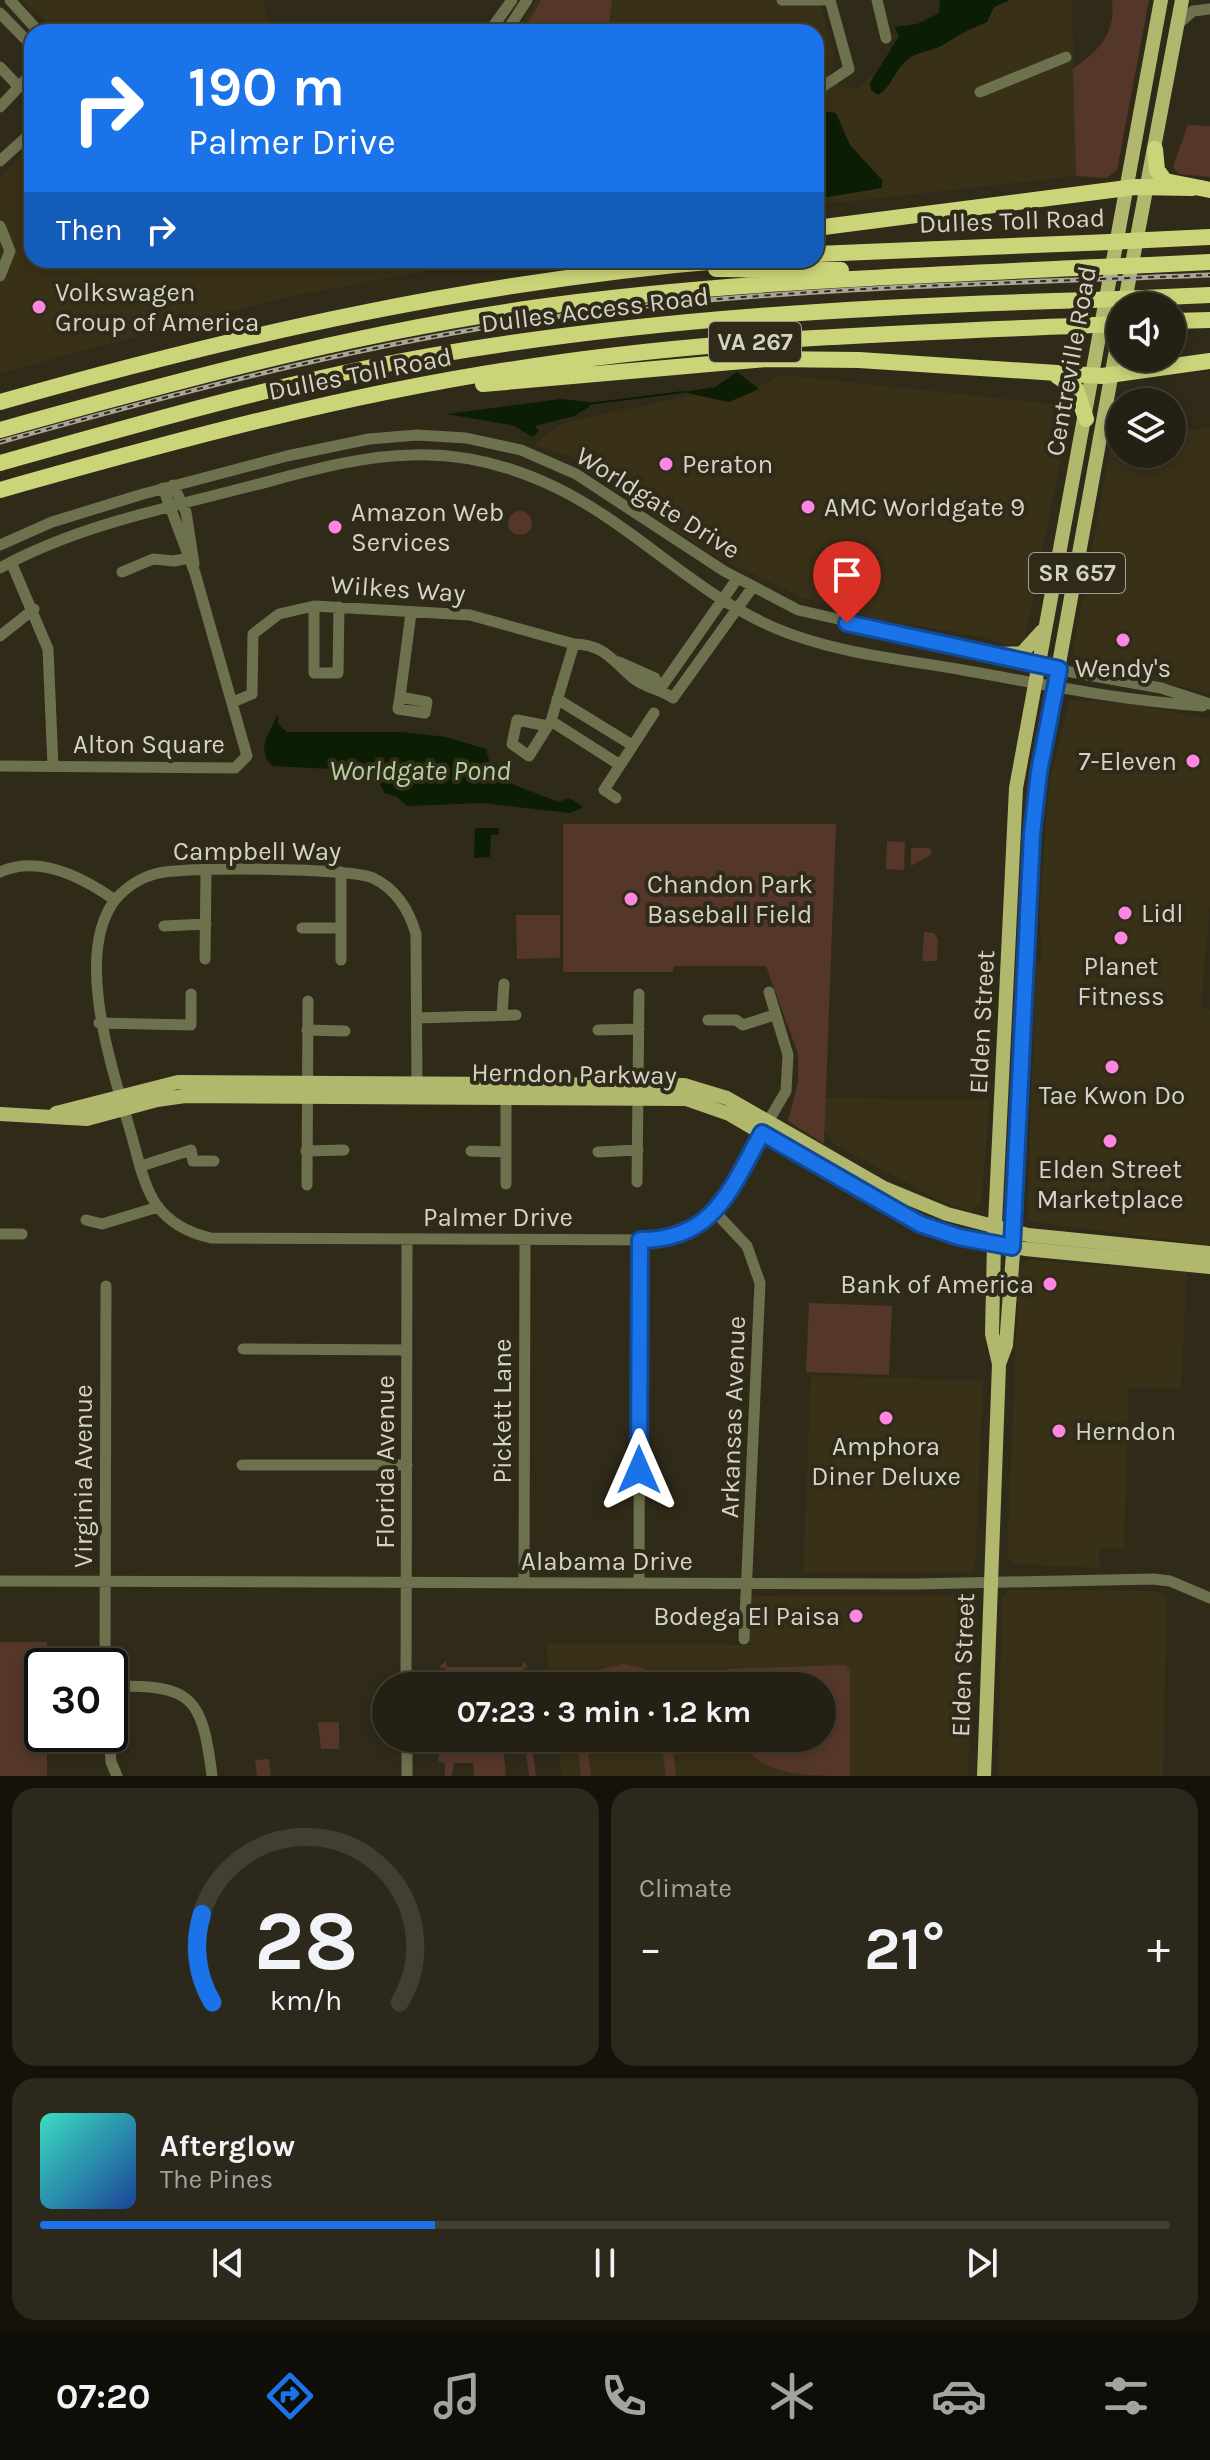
<!DOCTYPE html>
<meta charset="utf-8">
<style>
body{margin:0;font-family:Karla,sans-serif;background:#2c281c;color:#f1f3f6;height:100vh;display:flex;flex-direction:column;font-size:30px;white-space:nowrap}
*{box-sizing:border-box;margin:0}
p{font-size:26px;color:#a3a3a0}
.icon{flex:none;width:44px;height:44px;fill:none;stroke:currentColor;stroke-width:2;stroke-linecap:round;stroke-linejoin:round}
.map{position:relative;height:1776px;overflow:hidden}
.sheet{display:flex;flex-direction:column;gap:12px;padding:12px;background:#14120a;flex:1}
.sheet>*{flex:none}
.banner{position:absolute;left:24px;top:24px;width:800px;height:244px;border-radius:24px;box-shadow:0 4px 12px #0003,0 0 0 2px #413e33;background:#1a73e8;color:#fff;overflow:hidden}
.tools{position:absolute;left:1106px;top:292px;display:grid;gap:16px}
.tools a{display:grid;place-items:center;width:80px;height:80px;border-radius:50%;background:#242013;box-shadow:0 4px 12px #0003,0 0 0 2px #413e33;font-size:40px}
.speed{position:absolute;left:24px;top:1648px;display:flex;gap:16px;font-size:40px;font-weight:700;text-align:center}
.speed>*{display:grid;place-content:center;width:104px;height:104px;border-radius:50%;background:#242013;box-shadow:0 4px 12px #0003,0 0 0 2px #413e33;line-height:1}
.speed .limit{border:4px solid #111;border-radius:12px;background:#fff;color:#111}
.pin{position:absolute;display:grid;place-items:center;width:68px;height:68px;color:#fff;margin:-82px -34px;border-radius:50% 50% 50% 0;rotate:-45deg;box-shadow:0 0 8px #0007}
.pin .icon{rotate:45deg}
.me{position:absolute;width:88px;margin:-44px;rotate:0deg;stroke-linejoin:round;filter:drop-shadow(0 0 6px #0008)}
.turn{display:flex;align-items:center;gap:28px;height:168px;padding:0 32px;font-size:36px}
.turn .icon{width:104px;height:104px;stroke-width:2.5}
.turn b{display:block;font-size:56px;line-height:68px}
.then{display:flex;align-items:center;height:76px;padding:0 32px;background:#0003;gap:16px;font-size:30px}
.big{font-size:60px;font-weight:700;line-height:1.1}
.sheet .card{flex:1;display:flex;flex-direction:column;justify-content:center;gap:12px;min-width:0;padding:0 28px;border-radius:24px;background:#2c281c}
.sheet .dial{align-items:center;gap:0}
.dial svg{height:208px;overflow:visible;fill:none;stroke:#413e33;stroke-width:7;stroke-linecap:round;text-anchor:middle}
.dial text{fill:#f1f3f6;stroke:none}
.song{display:flex;align-items:center;gap:24px}
.cover{width:96px;height:96px;border-radius:12px;background:linear-gradient(135deg,hsl(170 70% 55%),hsl(220 70% 35%))}
.played{height:8px;border-radius:4px;background:linear-gradient(90deg,#1a73e8 35%,#413e33 35%)}
.keys{display:flex;justify-content:space-around;direction:ltr}
.heat{display:flex;justify-content:space-between;align-items:center;font-size:44px;direction:ltr}
.sheet .tiles{flex:1;display:grid;gap:12px;grid-template-columns:1fr 1fr}
.card:last-child{grid-column:span 2}
.trip{position:absolute;left:372px;top:1672px;width:464px;height:80px;border-radius:40px;background:#242013;box-shadow:0 4px 12px #0003,0 0 0 2px #413e33;font-weight:700;line-height:80px;text-align:center}
.tab-bar{display:flex;height:128px;justify-content:space-around;align-items:center;background:#0e0d08;color:#a3a3a0}
.tab-bar .icon{width:56px;height:56px}
.tab-bar .current{color:#1a73e8}
.tab-bar b{font-size:36px;color:#f1f3f6}
.map>svg:first-child{display:block}
.built{fill:#393018}
.green{fill:#55372a}
.water{fill:#0b1d02}
.lines{fill:none;stroke-linecap:round;stroke-linejoin:round}
.stream{stroke:#0b1d02;stroke-width:2}
.minor{stroke:#6e714e;stroke-width:11}
.major{stroke:#b1b86e;stroke-width:14}
.highway{stroke:#ccd479;stroke-width:16}
.rail-casing{stroke:#a9a599;stroke-width:5}
.rail{stroke:#302a19;stroke-width:2;stroke-dasharray:6;stroke-linecap:butt}
.highway-bridge{stroke:#ccd479;stroke-width:16}
.route-casing{stroke:#114b97;stroke-width:20}
.route{stroke:#1a73e8;stroke-width:14}
.poi-dot{fill:#fe85e0;stroke:#302a19;stroke-width:3}
.labels{text-anchor:middle;dominant-baseline:central;stroke-width:8;stroke-linejoin:round;paint-order:stroke}
.shield{fill:#302a19;stroke:#a4a093;stroke-width:2}
.shield-label{font-size:24px;font-weight:bold;fill:#d5d2c7}
.street-label{font-size:26px;fill:#d5d2c7;stroke:#302a19}
.poi-label{font-size:26px;fill:#d5d2c7;stroke:#302a19;text-anchor:start}
.water-label{font-size:28px;font-style:italic;fill:#aed39c;stroke:#302a19}
</style>
<div class="map">
<svg width="1210" height="1776" viewBox="0 0 1210 1776">
<rect width="100%" height="100%" fill="#302a19"/>
<path class="built" d="M22,0H264L268,24L251,32H57Z
M536,0H819L834,54L831,74L840,87L857,89L869,76L885,81L907,39L996,0H1072L1076,176L816,205V32H516Z
M32,147V260H488L281,298L0,373V177Z
M782,375L1071,406L1024,642L1006,645L979,636L876,619L803,598L716,556L663,523L623,488L571,456L535,446L548,432L567,422L694,395L729,402Z
M1210,428V693L1078,665L1072,657L1113,435H1120V454H1172V431Z
M1070,700L1127,703L1210,719V904L1201,1007L1210,1010V1245L1027,1221L1036,962H1041L1040,903L1049,784Z
M825,1098L990,1100L981,1203L971,1211L945,1203L834,1144L824,1130Z
M1031,1260L1187,1272L1181,1389L1129,1388L1124,1549H1099L1100,1568L1015,1564L1007,1556L1019,1270L1023,1262Z
M811,1375L983,1381L975,1570L968,1573H803Z
M1009,1590L1154,1591L1167,1597L1163,1776H998L1002,1598Z
M968,1595L974,1599L968,1776H562L557,1738H822V1686H551L546,1644L755,1645L748,1643L750,1596Z"/>
<path class="green" d="M541,0H612L608,32H523Z
M1112,0H1149L1117,170L1107,178L1076,176L1073,69C1099,50 1116,34 1112,0Z
M1188,125L1210,126V177L1178,174L1173,166Z
M508 523a12 12 0 1 1 24 0a12 12 0 1 1-24 0Z
M563,824H836L824,1144L788,1121L798,1082V1054L766,966H674L673,972H563Z
M887,841L905,842L904,870L886,869Z
M911,848H930L932,854L911,866Z
M516,915H560V958L517,959Z
M924,932L934,933L938,939L937,961H922Z
M809,1303L892,1306L889,1375L806,1372Z
M0,1642H47V1666H42V1734H47V1776H0Z
M446,1661L447,1667H521L524,1661L528,1667L523,1669L525,1686H516L512,1670L494,1673L493,1686H472L470,1670H451L449,1686H446V1669L439,1667Z
M623,1664L643,1668L662,1686C646,1686 639,1675 624,1674C607,1672 597,1686 581,1686L595,1671Z
M846,1665L850,1672V1776C804,1776 760,1776 738,1738H822V1686H725L728,1669Z
M318,1722H339V1749H321Z
M445,1738H452L454,1751H473L475,1738H502L506,1776H474L473,1763H454L452,1776H445V1763L438,1761L439,1753L445,1752Z
M524,1738H531L536,1776H529Z
M576,1738H586L591,1776H581Z
M661,1738H672L676,1776H666Z
M269,1759L271,1776H257L255,1760Z"/>
<path class="water" d="M940,0H1010L994,7L987,22C969,29 956,37 941,46C930,52 916,51 906,61C894,71 891,88 878,95L871,90L870,83L899,36L895,27L917,24L939,13Z
M822,111L836,113L850,145L882,180V188L816,199V113Z
M737,372L759,389L729,402L683,392L715,387Z
M561,399L588,402L589,407L574,416L535,426L539,431L533,437L512,425L447,414Z
M277,715L279,725L287,732H402L446,737L486,749L490,764L514,785L559,802L569,798L583,807L570,813L481,803L407,806L397,797L385,793L372,771L272,766C255,747 270,734 277,715Z
M475,828H499V835H491L490,857L474,858Z"/>
<g class="lines">
<path class="stream" d="M588,404L683,392"/>
<path class="minor" d="M10,0L39,32
M782,0H825
M877,0L886,38
M0,13L32,46
M1178,24L1193,11L1210,9
M489,32L512,0
M506,32L527,0
M0,67L18,86
M816,91L849,69L830,0
M980,92L1066,57
M0,107L32,73
M0,161L32,132
M0,226L10,251L0,276
M173,485L186,512L194,564
M0,545L52,522L143,494L287,456L369,439L417,435L466,438L521,450L576,474L724,571L798,610L1071,672L1161,688L1210,704
M11,562L48,649L53,766
M0,568C74,527 162,509 243,488C299,474 355,456 412,455C461,453 511,466 555,487C634,525 694,593 775,628C834,653 900,659 963,670C1042,684 1123,701 1203,706
M122,572L153,559L174,561L193,557
M314,606V673H338L339,607
M0,636L34,609
M619,662L655,678L660,689
M660,689L737,579
M400,697L427,702L425,713L398,709L400,697L411,613
M557,699L632,745
M233,702L252,694L253,634L279,614L314,606L470,615L574,644C603,644 613,661 633,678C645,688 660,689 673,698L752,588
M551,721L620,765
M548,726L517,720L512,744L529,756L551,721L574,644
M0,766L235,768L247,756L195,573L163,488
M616,798L604,790L654,713
M0,872C39,854 84,878 115,900
M341,872V960
M164,926L206,924
M302,928H341
M205,959L206,871
M502,1015L504,984
M418,1018L516,1015
M708,1020H736L743,1025L774,1015
M99,1023L191,1025V994
M307,1030L345,1031
M598,1030L639,1029
M417,1088L416,934C409,910 396,889 373,878C351,868 180,866 155,874C140,878 125,888 115,900C73,955 113,1071 130,1130C137,1153 142,1183 156,1204C169,1223 189,1233 211,1238L659,1240L692,1231L715,1212L786,1091L788,1055L769,992
M306,1151L344,1150
M471,1151L506,1152
M598,1152L638,1150
M141,1166L191,1150L193,1161H214
M637,1182L639,994
M506,1184V1093
M307,1185L308,1001
M715,1212L747,1246L760,1283L744,1639
M86,1220L102,1224L158,1207
M0,1234H22
M243,1349L407,1350
M242,1465H407
M0,1581L915,1584L1153,1579L1170,1581L1210,1598
M524,1582L525,1240
M639,1583L640,1240
M105,1666L106,1286
M110,1686C192,1685 202,1695 212,1776
M406,1686L407,1239
M109,1734L111,1762L117,1776
M407,1738V1776"/>
<path class="major" d="M1124,306L1182,0
M997,654L1022,653L1042,631
M56,1113L178,1082L684,1085L727,1098L884,1188L947,1214L1028,1235L1210,1253
M0,1114L87,1119L157,1100L185,1096L686,1099L729,1114L906,1217L945,1233L1025,1249L1210,1267
M999,1364L992,1334L994,1244L1016,788L1161,0
M984,1776L999,1364L1006,1345L1016,1214L1036,790L1120,328"/>
<path class="highway" d="M1155,149L1157,170L1165,181L1210,190
M816,228L1135,187L1192,188
M1147,240L1210,237
M816,254L1110,242
M1149,265L1210,262
M716,269L841,270
M1143,298L1210,295
M1172,321L1210,320
M1057,376L1076,389L1086,419
M483,384L766,359L859,360L1102,376L1210,361
M0,402C240,334 481,280 731,260
M0,430C173,382 346,335 525,309C715,282 906,276 1098,267
M0,463C142,423 284,382 429,356C648,318 870,306 1092,300
M0,490C177,440 353,392 535,366C720,338 908,333 1095,325"/>
<g class="rail-casing">
<path id="rail" d="M0,442C198,387 396,335 601,311C803,287 1007,283 1210,275"/>
</g>
<use href="#rail" class="rail"/>
<path class="highway-bridge" d="M1110,242L1147,240
M1098,267L1149,265
M1092,300L1143,298
M1095,325L1120,324"/>
</g>
<g class="lines">
<g class="route-casing">
<path id="route" d="M639,1470L640,1240C714,1240 730,1190 762,1133L920,1224L959,1237L1012,1247L1032,834L1039,772L1059,669L847,623"/>
</g>
<use href="#route" class="route"/>
</g>
<g class="poi-dot">
<circle cx="39" cy="307" r="8"/>
<circle cx="666" cy="464" r="8"/>
<circle cx="808" cy="507" r="8"/>
<circle cx="335" cy="527" r="8"/>
<circle cx="1123" cy="640" r="8"/>
<circle cx="1193" cy="761" r="8"/>
<circle cx="631" cy="899" r="8"/>
<circle cx="1125" cy="913" r="8"/>
<circle cx="1121" cy="938" r="8"/>
<circle cx="1112" cy="1067" r="8"/>
<circle cx="1110" cy="1141" r="8"/>
<circle cx="1050" cy="1284" r="8"/>
<circle cx="886" cy="1418" r="8"/>
<circle cx="1059" cy="1431" r="8"/>
<circle cx="856" cy="1616" r="8"/>
</g>
<g class="labels">
<g class="shield">
<rect x="709" y="322" width="92" height="40" rx="6"/>
<rect x="1029" y="553" width="96" height="40" rx="6"/>
</g>
<g class="shield-label">
<text x="755" y="342">VA 267</text>
<text x="1077" y="573">SR 657</text>
</g>
<g class="street-label">
<text transform="translate(1012 221) rotate(-2)">Dulles Toll Road</text>
<text transform="translate(595 310) rotate(-7)">Dulles Access Road</text>
<text transform="translate(1071 361) rotate(-80)">Centreville Road</text>
<text transform="translate(360 374) rotate(-11)">Dulles Toll Road</text>
<text transform="translate(658 503) rotate(32)">Worldgate Drive</text>
<text transform="translate(398 589) rotate(4)">Wilkes Way</text>
<text x="149" y="744">Alton Square</text>
<text x="257" y="851">Campbell Way</text>
<text transform="translate(982 1022) rotate(-87)">Elden Street</text>
<text transform="translate(574 1074) rotate(1)">Herndon Parkway</text>
<text x="498" y="1217">Palmer Drive</text>
<text transform="translate(502 1411) rotate(-90)">Pickett Lane</text>
<text transform="translate(733 1417) rotate(-88)">Arkansas Avenue</text>
<text transform="translate(385 1462) rotate(-90)">Florida Avenue</text>
<text transform="translate(83 1476) rotate(-90)">Virginia Avenue</text>
<text x="607" y="1561">Alabama Drive</text>
<text transform="translate(963 1665) rotate(-88)">Elden Street</text>
</g>
<g class="poi-label">
<text x="55" y="292">Volkswagen<tspan x="55" dy="30">Group of America</tspan></text>
<text x="682" y="464">Peraton</text>
<text x="824" y="507">AMC Worldgate 9</text>
<text x="351" y="512">Amazon Web<tspan x="351" dy="30">Services</tspan></text>
<text x="1123" y="668" text-anchor="middle">Wendy's</text>
<text x="1177" y="761" text-anchor="end">7-Eleven</text>
<text x="647" y="884">Chandon Park<tspan x="647" dy="30">Baseball Field</tspan></text>
<text x="1141" y="913">Lidl</text>
<text x="1121" y="966" text-anchor="middle">Planet<tspan x="1121" dy="30">Fitness</tspan></text>
<text x="1112" y="1095" text-anchor="middle">Tae Kwon Do</text>
<text x="1110" y="1169" text-anchor="middle">Elden Street<tspan x="1110" dy="30">Marketplace</tspan></text>
<text x="1034" y="1284" text-anchor="end">Bank of America</text>
<text x="1075" y="1431">Herndon</text>
<text x="886" y="1446" text-anchor="middle">Amphora<tspan x="886" dy="30">Diner Deluxe</tspan></text>
<text x="840" y="1616" text-anchor="end">Bodega El Paisa</text>
</g>
<g class="water-label">
<text x="420" y="770">Worldgate Pond</text>
</g>
</g>
</svg>
<div class="tools">
<a><svg class="icon" aria-label="sound" viewBox="0 0 24 24"><path d="M4 9h4l5-4v14l-5-4H4zM17 9q2 3 0 6"/></svg></a>
<a><svg class="icon" aria-label="layers" viewBox="0 0 24 24"><path d="M12 4l9 5-9 5-9-5zM3 14l9 5 9-5"/></svg></a>
</div>
<div class="speed"><div class="limit">30</div></div>
<div class="pin" style="left:847px;top:623px;background:#d93025"><svg class="icon" aria-label="arrive" viewBox="0 0 24 24"><path d="M6 21V4h12l-3 4 3 4H6"/></svg></div>
<svg class="me" style="left:639px;top:1470px" viewBox="-20 -20 40 40"><path d="M0-17L14 15 0 8-14 15z" fill="#1a73e8" stroke="#fff" stroke-width="4"/></svg>
<div class="trip">07:23 · 3 min · 1.2 km</div>
<div class="banner">
<div class="turn"><svg class="icon" aria-label="right" viewBox="0 0 24 24"><path d="M7 20v-9h11M14 6l5 5-5 5"/></svg><div><b>190 m</b>Palmer Drive</div></div>
<div class="then">Then<svg class="icon" aria-label="right" viewBox="0 0 24 24"><path d="M7 20v-9h11M14 6l5 5-5 5"/></svg></div>
</div>
</div>
<section class="sheet">
<div class="tiles">
<div class="card dial"><svg viewBox="0 0 100 80">
<path d="M14 69A42 42 0 1 1 86 69"/>
<path d="M14 69A42 42 0 0 1 10 35" stroke="#1a73e8"/>
<text x="50" y="56" font-size="32" font-weight="700">28</text>
<text x="50" y="72" font-size="11">km/h</text>
</svg></div>
<div class="card"><p>Climate</p>
<div class="heat"><a>−</a><b class="big">21°</b><a>+</a></div>
</div>
<div class="card">
<div class="song"><i class="cover"></i><div><b>Afterglow</b><p>The Pines</p></div></div>
<div class="played"></div>
<div class="keys"><svg class="icon" aria-label="previous" viewBox="0 0 24 24"><path d="M18 5L8 12l10 7zM5 5v14"/></svg><svg class="icon" aria-label="pause" viewBox="0 0 24 24"><path d="M8 5v14M16 5v14"/></svg><svg class="icon" aria-label="next" viewBox="0 0 24 24"><path d="M6 5l10 7-10 7zM19 5v14"/></svg></div>
</div>
</div>
</section>
<nav class="tab-bar">
<b>07:20</b>
<svg class="icon current" aria-label="directions" viewBox="0 0 24 24"><path d="M12 3l9 9-9 9-9-9zM9 14v-3h6M13 9l2 2-2 2"/></svg>
<svg class="icon" aria-label="music" viewBox="0 0 24 24"><path d="M9 18V5l10-2v13"/><circle cx="6" cy="18" r="3"/><circle cx="16" cy="16" r="3"/></svg>
<svg class="icon" aria-label="phone" viewBox="0 0 24 24"><path d="M5 4h4l2 5-3 2q2 4 5 5l2-3 5 2v4C11 20 4 13 5 4z"/></svg>
<svg class="icon" aria-label="climate" viewBox="0 0 24 24"><path d="M12 3v18M4 7l16 10M4 17L20 7"/></svg>
<svg class="icon" aria-label="car" viewBox="0 0 24 24"><path d="M5 17H2v-5l4-1 3-4h7l3 4 3 1v5h-3M9 17h6M6 11h13"/><circle cx="7" cy="17" r="2"/><circle cx="17" cy="17" r="2"/></svg>
<svg class="icon" aria-label="filters" viewBox="0 0 24 24"><path d="M4 7h16M4 17h16"/><circle cx="9" cy="7" r="2"/><circle cx="15" cy="17" r="2"/></svg>
</nav>
